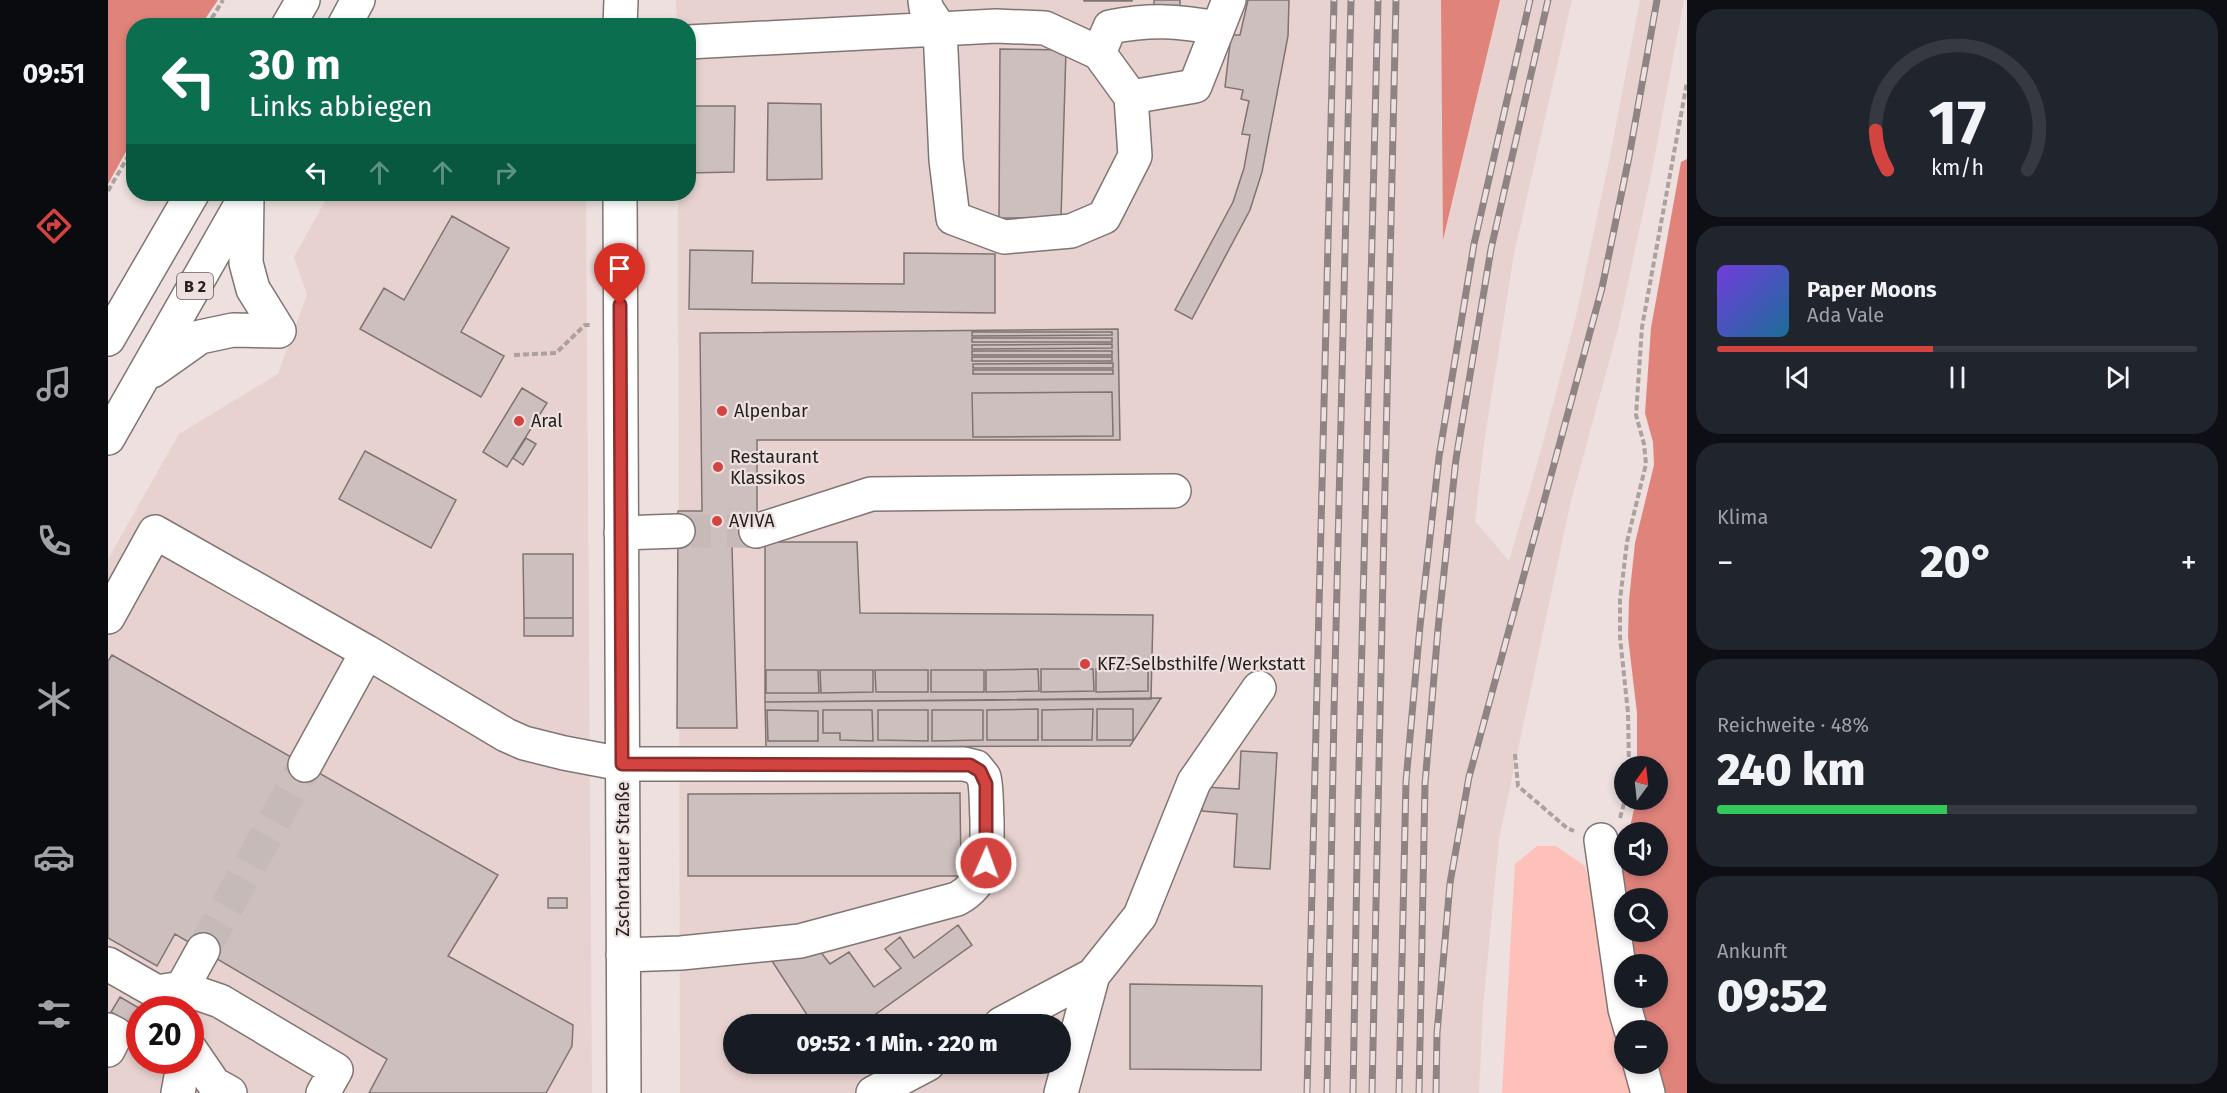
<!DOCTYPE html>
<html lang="de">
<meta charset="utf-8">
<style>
body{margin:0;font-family:"Fira Sans",sans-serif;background:#20242c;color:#f1f3f6;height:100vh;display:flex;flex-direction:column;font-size:22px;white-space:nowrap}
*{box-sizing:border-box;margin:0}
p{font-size:20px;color:#9ea1a6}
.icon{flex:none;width:33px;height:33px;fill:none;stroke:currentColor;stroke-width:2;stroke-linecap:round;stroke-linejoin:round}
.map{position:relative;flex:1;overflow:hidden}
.sheet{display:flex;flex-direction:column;gap:9px;padding:9px;background:#0d0f14;width:540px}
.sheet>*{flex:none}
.guide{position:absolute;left:18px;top:18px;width:570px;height:183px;border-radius:24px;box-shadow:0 3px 9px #0003;background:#0b6e4f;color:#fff;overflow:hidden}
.needle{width:39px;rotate:15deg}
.tools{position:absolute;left:1506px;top:756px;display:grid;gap:12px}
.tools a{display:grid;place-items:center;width:54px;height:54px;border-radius:50%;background:#171b24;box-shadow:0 3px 9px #0003;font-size:30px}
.speed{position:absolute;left:18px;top:996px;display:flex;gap:12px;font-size:30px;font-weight:700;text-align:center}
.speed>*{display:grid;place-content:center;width:78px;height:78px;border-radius:50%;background:#171b24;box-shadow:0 3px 9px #0003;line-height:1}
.speed .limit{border:9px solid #d22;background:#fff;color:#111}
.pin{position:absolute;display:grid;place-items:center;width:51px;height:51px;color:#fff;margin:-62px -26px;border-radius:50% 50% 50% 0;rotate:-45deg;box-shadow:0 0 6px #0007}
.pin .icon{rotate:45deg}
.me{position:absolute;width:66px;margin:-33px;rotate:2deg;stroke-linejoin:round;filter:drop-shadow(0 0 4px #0008)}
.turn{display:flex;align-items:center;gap:21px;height:126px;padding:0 24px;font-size:27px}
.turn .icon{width:78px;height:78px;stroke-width:2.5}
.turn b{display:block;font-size:42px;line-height:51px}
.lanes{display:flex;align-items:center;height:57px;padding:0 24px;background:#0003;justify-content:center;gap:30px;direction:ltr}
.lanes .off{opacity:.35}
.big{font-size:45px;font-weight:800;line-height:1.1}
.sheet .widget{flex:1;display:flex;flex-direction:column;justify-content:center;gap:9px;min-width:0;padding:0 21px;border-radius:24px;background:#20242c}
.sheet .dial{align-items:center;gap:0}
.dial svg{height:156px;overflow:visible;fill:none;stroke:#363941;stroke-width:7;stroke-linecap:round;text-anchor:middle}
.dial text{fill:#f1f3f6;stroke:none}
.song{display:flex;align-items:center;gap:18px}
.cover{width:72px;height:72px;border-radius:9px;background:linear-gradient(135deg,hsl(260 70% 55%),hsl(200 70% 35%))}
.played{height:6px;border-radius:3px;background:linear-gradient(90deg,#d34441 45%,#363941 45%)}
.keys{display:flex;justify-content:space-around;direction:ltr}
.heat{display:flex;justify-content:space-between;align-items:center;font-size:33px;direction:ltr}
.charge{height:9px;border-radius:4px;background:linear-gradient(90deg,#34c759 48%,#363941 0)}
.trip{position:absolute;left:615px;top:1014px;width:348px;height:60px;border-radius:30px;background:#171b24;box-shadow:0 3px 9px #0003;font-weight:800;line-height:60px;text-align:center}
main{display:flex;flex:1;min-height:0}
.dock{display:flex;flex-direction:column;width:108px;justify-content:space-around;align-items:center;background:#090b0e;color:#9ea1a6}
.dock .icon{width:42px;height:42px}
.dock .active{color:#d34441}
.dock b{font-size:27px;color:#f1f3f6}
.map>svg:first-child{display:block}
.built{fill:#e7d2cf;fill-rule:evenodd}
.green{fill:#fec1ba}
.forest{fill:#e0837b}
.building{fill:#ccbfbe;stroke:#7f7472;stroke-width:1.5}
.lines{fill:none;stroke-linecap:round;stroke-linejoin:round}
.minor-tunnel{stroke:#c5bab8;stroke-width:33;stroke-dasharray:33 16;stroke-linecap:butt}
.minor-casing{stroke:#807573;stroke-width:36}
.highway-casing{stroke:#807573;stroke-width:36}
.path{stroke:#aba19f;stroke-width:4;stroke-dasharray:6 3;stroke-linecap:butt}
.minor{stroke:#fff;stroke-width:33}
.highway{stroke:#fff;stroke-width:33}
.rail-casing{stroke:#8d8483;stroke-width:7}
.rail{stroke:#ede0de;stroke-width:4.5;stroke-dasharray:14;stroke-linecap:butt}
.route-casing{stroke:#892c2a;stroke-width:15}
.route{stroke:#d34441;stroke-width:10}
.poi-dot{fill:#d34441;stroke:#ede0de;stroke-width:2}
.labels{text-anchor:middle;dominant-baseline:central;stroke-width:4.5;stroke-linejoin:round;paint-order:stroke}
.shield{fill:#ede0de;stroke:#615a59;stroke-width:1.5}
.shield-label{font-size:16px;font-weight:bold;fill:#252020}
.poi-label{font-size:18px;fill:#252020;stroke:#ede0de;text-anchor:start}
.street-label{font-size:18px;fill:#252020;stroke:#ede0de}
</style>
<main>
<nav class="dock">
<b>09:51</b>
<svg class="icon active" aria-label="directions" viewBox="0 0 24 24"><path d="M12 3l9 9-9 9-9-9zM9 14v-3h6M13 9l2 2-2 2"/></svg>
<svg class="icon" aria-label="music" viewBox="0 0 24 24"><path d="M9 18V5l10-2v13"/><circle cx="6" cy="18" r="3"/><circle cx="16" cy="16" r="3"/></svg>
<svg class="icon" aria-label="phone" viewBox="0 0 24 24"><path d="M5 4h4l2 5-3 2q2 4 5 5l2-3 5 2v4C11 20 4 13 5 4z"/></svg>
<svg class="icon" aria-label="climate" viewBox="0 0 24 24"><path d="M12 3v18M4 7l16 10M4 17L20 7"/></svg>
<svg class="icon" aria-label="car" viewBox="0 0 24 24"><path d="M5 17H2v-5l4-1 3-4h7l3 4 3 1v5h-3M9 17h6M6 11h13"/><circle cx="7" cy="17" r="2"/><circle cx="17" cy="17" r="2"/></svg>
<svg class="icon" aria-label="filters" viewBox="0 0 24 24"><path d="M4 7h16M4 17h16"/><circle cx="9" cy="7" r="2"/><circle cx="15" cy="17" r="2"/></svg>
</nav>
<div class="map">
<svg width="1579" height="1093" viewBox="0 0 1579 1093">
<rect width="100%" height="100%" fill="#ede0de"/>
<path class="built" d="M568,0H1333L1336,237L1392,0H1464L1406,254L1376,443L1367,521L1401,561L1432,454L1468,316L1501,161L1532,0H1576L1544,170L1511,325L1462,505L1391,839L1375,1007L1371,1093H572L570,194H580V26L569,25ZM626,1024H952V1064H626Z
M221,194H478L484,1093H0V559L71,434L170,374L199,295L186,257ZM32,1010H82V1060H32Z"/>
<path class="green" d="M1429,846H1448L1477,866L1498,948L1507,1011L1516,1046V1064L1529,1093H1394L1407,864Z"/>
<path class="forest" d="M0,0H110L93,25L26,26L25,139L0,184Z
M1333,0H1392L1335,240Z
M1579,159V1093H1551L1544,1064H1550V1030H1535L1528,998H1550V964H1523L1518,932H1550V898H1516L1510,866L1516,846V866H1550V832H1521L1528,800H1550V766H1529V713L1520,637L1521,600L1527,543L1546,465L1545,442L1537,413L1543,328L1573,162Z"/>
<path class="building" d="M976,0H1024V1H976Z
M1046,0H1072V11H1046Z
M1140,0H1181L1180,36L1154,172L1142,210L1084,319L1067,310L1125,202L1136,168L1142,135L1134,134L1141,101L1133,99L1135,90L1117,87L1123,35H1132Z
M892,49L958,50L953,218H891Z
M660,103L713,104L714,179L659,180Z
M580,106H627L626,172L580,173Z
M344,216L401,248L353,332L396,356L373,397L252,329L276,288L296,300Z
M582,250L645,251L644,283L796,284V253L887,254V313L581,309Z
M1010,329L1012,440H649V547L624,546L629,728H569L570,511H594L592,333Z
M864,332H1004V335L864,336Z
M864,338H1004V342H864Z
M1004,344V348L864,349V345Z
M864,351H1004V355H864Z
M864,357H1004V361H864Z
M1005,363V368H865V364Z
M865,370H1005V374H865Z
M414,388L439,403L399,467L375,452Z
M1004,392L1005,436L865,437L864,393Z
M418,438L428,444L415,465L405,458Z
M257,451L348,500L323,548L231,499Z
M657,542H749L752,613L1045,615L1043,699L657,702Z
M415,554H465V618H416Z
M416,618H465V636H416Z
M4,655L390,875L340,956L465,1025L464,1046L438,1093H261L279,1059L67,934L49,966L0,938V661Z
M1040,668V691L988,692V669Z
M930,669L931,691L878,692V670Z
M933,669H985L986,691L933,692Z
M658,670H710L711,693H658Z
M712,670H765V692L713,693Z
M767,670H820V692H768Z
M823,670H876V692H823Z
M1053,698L1022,746L658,747L657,702Z
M930,709V740H879V710Z
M985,709L984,740H934V710Z
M989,709H1025V740H989Z
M659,710L710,711V741H660Z
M715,710H764L765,741L732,740V733H715Z
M770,710H820V741L770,740Z
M824,710H875V740L824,741Z
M1133,751L1169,753L1162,869L1126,867L1129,814L1094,811L1096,787L1131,789Z
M852,793L853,876H580V794Z
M440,898H459V908H440Z
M850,925L864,945L754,1024H705L664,961L712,951L722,964L741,952L766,987L793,968L777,949L792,937L806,958Z
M1022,984L1154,986L1153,1070L1022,1069Z
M12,997L31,1008L22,1023L3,1012Z"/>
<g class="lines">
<path class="minor-tunnel" d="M570,531H648
M95,950L197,765"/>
<g class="minor-casing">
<path id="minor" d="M512,26L513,0
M580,42L888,26L937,28L991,53L1023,97L1027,156L996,217L963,231L896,237L845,218L838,160L832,29L818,8L817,0
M991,53L1002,27C1044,19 1069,21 1110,28
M1023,97L1087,86L1121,0
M512,194L516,1093
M648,531L763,494L1066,491
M513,533L570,531
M0,617L47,532L259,652L197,765
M259,652L398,735L416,743L456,753L514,764H856L868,767L876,777C879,791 878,805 879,820C879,852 882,881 849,899L692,941L573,953L515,955
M1493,840L1517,1009L1523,1030
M0,964L49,992L58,1010
M985,975L1032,916L1086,782L1151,688
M74,988L95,950
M49,992L74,988L112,1001L228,1070L215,1093
M893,1024L985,975L953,1093
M0,1030L8,1034L0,1050
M82,1049L106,1084L122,1093
M1532,1064L1540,1093
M70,1093L76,1060
M765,1093L820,1064"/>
</g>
<g class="highway-casing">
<path id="highway" d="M180,26L195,0
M236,26L250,0
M139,197L138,263L145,289L171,331
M0,339L84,194
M44,371L92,337L125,330L171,331
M0,438L139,194"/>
</g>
<path class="path" d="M99,26L115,0
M0,191L26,146
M406,355L448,353L477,325H482
M1407,754L1410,786L1459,828L1466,831
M1521,766L1520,713L1512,637V600L1519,542L1538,464L1536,444L1528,415L1534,327L1579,82
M1512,818L1517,800"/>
<use href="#minor" class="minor"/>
<use href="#highway" class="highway"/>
<g class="rail-casing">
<path id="rail" d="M1199,1093L1226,0
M1219,1093L1226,712L1243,0
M1245,1093L1250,803L1270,0
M1264,1093C1271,729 1280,364 1288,0
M1291,1093L1298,781L1312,626L1331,457L1366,244L1422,0
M1311,1093L1317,784L1330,629L1348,459L1383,249L1440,0
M1328,1093L1329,1033L1342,883L1361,777L1494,288L1521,157L1549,0"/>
</g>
<use href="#rail" class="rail"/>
</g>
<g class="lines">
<g class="route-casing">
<path id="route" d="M512,305L514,764L862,765L872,771L878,784V863"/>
</g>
<use href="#route" class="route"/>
</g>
<g class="poi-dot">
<circle cx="614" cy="411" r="6"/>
<circle cx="411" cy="421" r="6"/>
<circle cx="610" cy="467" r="6"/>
<circle cx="609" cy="521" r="6"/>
<circle cx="977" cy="664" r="6"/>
</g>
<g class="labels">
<rect class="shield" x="69" y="273" width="36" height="26" rx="4.5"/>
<g class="shield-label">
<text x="87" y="286">B 2</text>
</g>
<g class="poi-label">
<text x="626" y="411">Alpenbar</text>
<text x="423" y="421">Aral</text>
<text x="622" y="457">Restaurant<tspan x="622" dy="21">Klassikos</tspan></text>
<text x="621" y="521">AVIVA</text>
<text x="989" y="664">KFZ-Selbsthilfe/Werkstatt</text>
</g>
<g class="street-label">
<text transform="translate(515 859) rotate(-90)">Zschortauer Straße</text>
</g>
</g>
</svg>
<div class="tools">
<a><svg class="needle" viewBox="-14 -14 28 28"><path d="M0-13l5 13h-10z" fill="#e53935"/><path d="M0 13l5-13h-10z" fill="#9ea1a6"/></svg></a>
<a><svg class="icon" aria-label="sound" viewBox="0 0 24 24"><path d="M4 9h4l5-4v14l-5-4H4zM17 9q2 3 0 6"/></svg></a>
<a><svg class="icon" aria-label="search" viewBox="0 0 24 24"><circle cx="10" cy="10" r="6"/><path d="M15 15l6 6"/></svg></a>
<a>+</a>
<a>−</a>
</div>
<div class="speed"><div class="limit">20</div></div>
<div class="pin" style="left:512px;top:305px;background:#d93025"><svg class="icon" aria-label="arrive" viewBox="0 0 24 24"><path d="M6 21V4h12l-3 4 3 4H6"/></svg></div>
<svg class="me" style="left:878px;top:863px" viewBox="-20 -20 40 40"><circle r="17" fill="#d34441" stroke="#fff" stroke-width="3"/><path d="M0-11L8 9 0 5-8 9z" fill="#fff"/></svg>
<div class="trip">09:52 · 1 Min. · 220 m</div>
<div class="guide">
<div class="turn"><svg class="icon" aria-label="left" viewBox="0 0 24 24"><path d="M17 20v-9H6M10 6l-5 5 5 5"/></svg><div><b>30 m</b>Links abbiegen</div></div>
<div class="lanes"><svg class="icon" aria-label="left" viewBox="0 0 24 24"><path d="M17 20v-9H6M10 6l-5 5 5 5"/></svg><svg class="icon off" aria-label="ahead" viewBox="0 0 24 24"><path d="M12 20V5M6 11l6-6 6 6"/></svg><svg class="icon off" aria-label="ahead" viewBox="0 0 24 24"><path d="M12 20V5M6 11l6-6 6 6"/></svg><svg class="icon off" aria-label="right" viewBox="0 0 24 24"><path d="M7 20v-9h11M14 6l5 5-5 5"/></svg></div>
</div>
</div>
<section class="sheet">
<div class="widget dial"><svg viewBox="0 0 100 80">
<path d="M14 69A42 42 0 1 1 86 69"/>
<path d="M14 69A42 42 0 0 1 8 49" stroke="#d34441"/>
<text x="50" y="56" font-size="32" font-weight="700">17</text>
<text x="50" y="72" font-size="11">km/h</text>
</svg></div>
<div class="widget">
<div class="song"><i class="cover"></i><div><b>Paper Moons</b><p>Ada Vale</p></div></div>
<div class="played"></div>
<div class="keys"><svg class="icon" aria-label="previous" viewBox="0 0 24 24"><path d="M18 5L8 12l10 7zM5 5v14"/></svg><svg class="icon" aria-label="pause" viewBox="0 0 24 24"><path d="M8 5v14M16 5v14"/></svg><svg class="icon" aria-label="next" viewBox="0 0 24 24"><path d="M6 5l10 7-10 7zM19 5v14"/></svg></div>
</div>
<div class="widget"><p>Klima</p>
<div class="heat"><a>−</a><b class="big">20°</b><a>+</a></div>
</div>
<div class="widget"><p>Reichweite · 48%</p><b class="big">240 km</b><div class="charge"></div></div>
<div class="widget"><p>Ankunft</p><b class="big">09:52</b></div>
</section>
</main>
